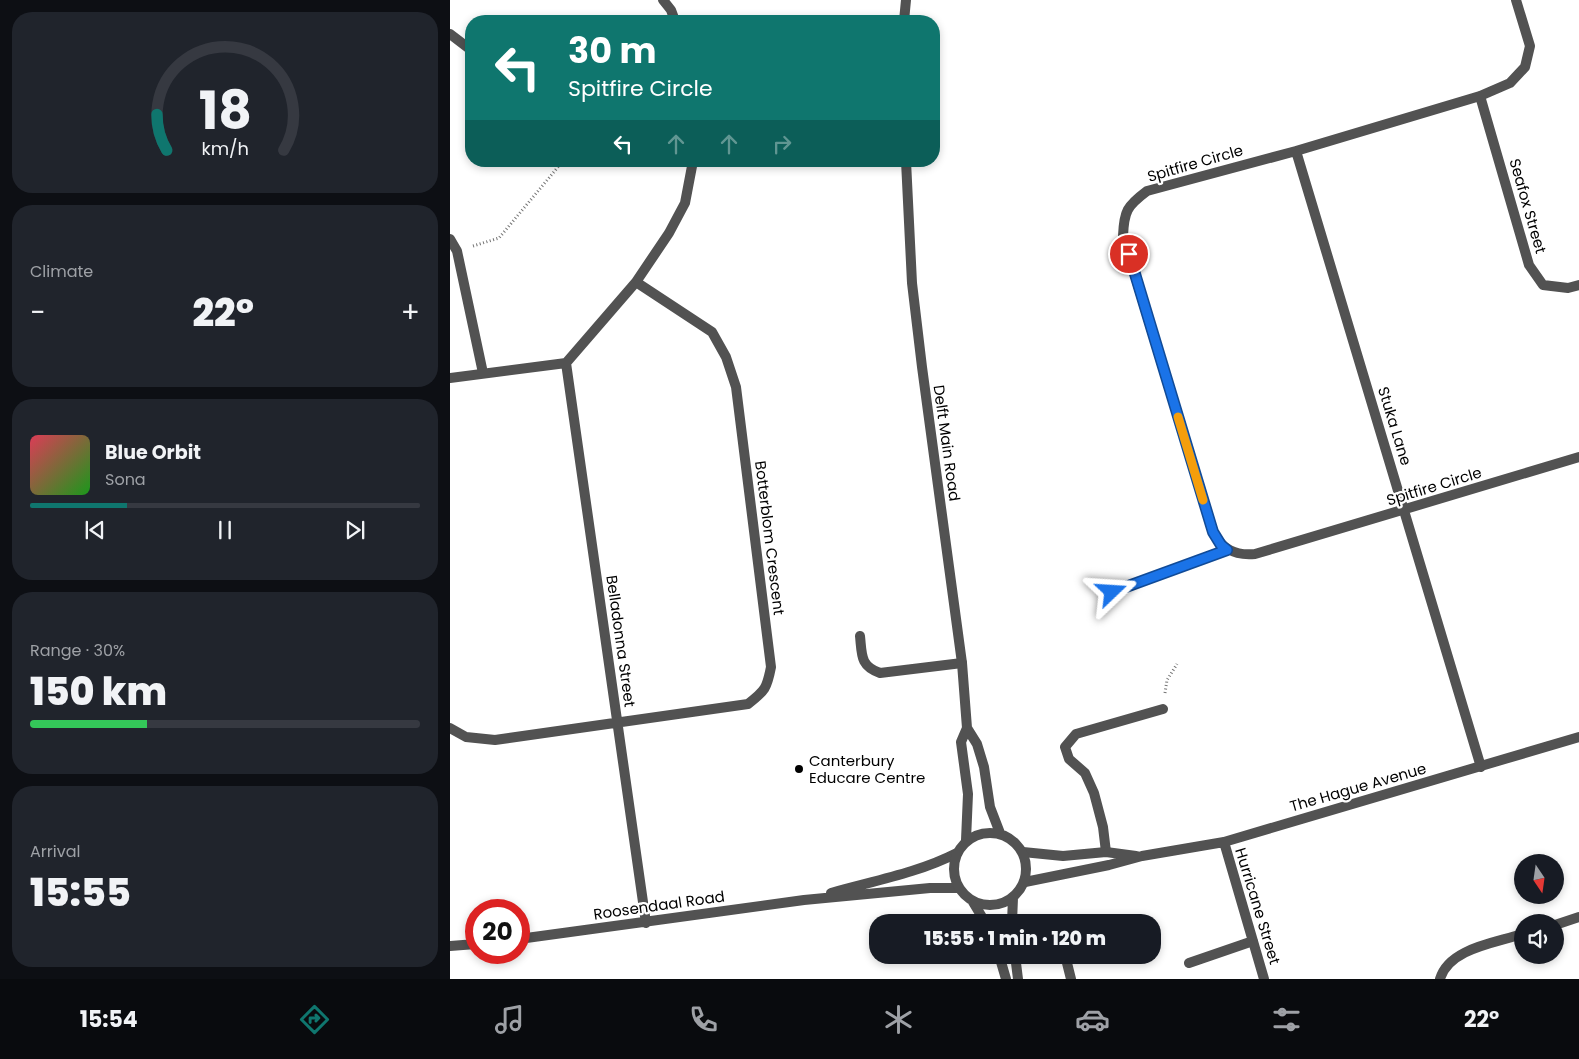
<!DOCTYPE html>
<meta charset="utf-8">
<style>
body{margin:0;font-family:Poppins,sans-serif;background:#20242c;color:#f1f3f6;height:100vh;display:flex;flex-direction:column;font-size:19px;white-space:nowrap}
*{box-sizing:border-box;margin:0}
p{font-size:16px;color:#9ea1a6}
.icon{flex:none;width:28px;height:28px;fill:none;stroke:currentColor;stroke-width:2;stroke-linecap:round;stroke-linejoin:round}
.map{position:relative;flex:1;overflow:hidden}
.panel{display:flex;flex-direction:column;gap:12px;padding:12px;background:#0d0f14;width:450px}
.panel>*{flex:none}
.hud{position:absolute;left:15px;top:15px;width:475px;height:152px;border-radius:20px;box-shadow:0 2px 8px #0003;background:#0f766e;color:#fff;overflow:hidden}
.needle{width:32px;rotate:167deg}
.fabs{position:absolute;left:1064px;top:854px;display:grid;gap:10px}
.fabs a{display:grid;place-items:center;width:50px;height:50px;border-radius:50%;background:#171b24;box-shadow:0 2px 8px #0003;font-size:25px}
.speed{position:absolute;left:15px;top:899px;display:flex;gap:10px;font-size:25px;font-weight:700;text-align:center}
.speed>*{display:grid;place-content:center;width:65px;height:65px;border-radius:50%;background:#171b24;box-shadow:0 2px 8px #0003;line-height:1}
.speed .limit{border:8px solid #d22;background:#fff;color:#111}
.pin{position:absolute;display:grid;place-items:center;width:42px;height:42px;color:#fff;margin:-21px;border:2px solid #fff;border-radius:50%;box-shadow:0 1px 5px #0007}
.me{position:absolute;width:55px;margin:-28px;rotate:70deg;stroke-linejoin:round;filter:drop-shadow(0 0 4px #0008)}
.turn{display:flex;align-items:center;gap:18px;height:105px;padding:0 20px;font-size:22px}
.turn .icon{width:65px;height:65px;stroke-width:2.5}
.turn b{display:block;font-size:35px;line-height:42px}
.lanes{display:flex;align-items:center;height:48px;padding:0 20px;background:#0003;justify-content:center;gap:25px;direction:ltr}
.lanes .off{opacity:.35}
.big{font-size:38px;font-weight:800;line-height:1.1}
.panel .widget{flex:1;display:flex;flex-direction:column;justify-content:center;gap:8px;min-width:0;padding:0 18px;border-radius:20px;background:#20242c}
.panel .dial{align-items:center;gap:0}
.dial svg{height:130px;overflow:visible;fill:none;stroke:#363941;stroke-width:7;stroke-linecap:round;text-anchor:middle}
.dial text{fill:#f1f3f6;stroke:none}
.song{display:flex;align-items:center;gap:15px}
.cover{width:60px;height:60px;border-radius:8px;background:linear-gradient(135deg,hsl(350 70% 55%),hsl(120 70% 35%))}
.played{height:5px;border-radius:2px;background:linear-gradient(90deg,#0f766e 25%,#363941 25%)}
.keys{display:flex;justify-content:space-around;direction:ltr}
.heat{display:flex;justify-content:space-between;align-items:center;font-size:28px;direction:ltr}
.charge{height:8px;border-radius:4px;background:linear-gradient(90deg,#34c759 30%,#363941 0)}
.trip{position:absolute;left:419px;top:914px;width:292px;height:50px;border-radius:20px;background:#171b24;box-shadow:0 2px 8px #0003;font-weight:800;line-height:50px;text-align:center}
.tab-bar{display:flex;height:80px;justify-content:space-around;align-items:center;background:#090b0e;color:#9ea1a6}
.tab-bar .icon{width:35px;height:35px}
.tab-bar .current{color:#0f766e}
.tab-bar b{font-size:22px;color:#f1f3f6}
main{display:flex;flex:1;min-height:0}
.map>svg:first-child{display:block}
.lines{fill:none;stroke-linecap:round;stroke-linejoin:round}
.path{stroke:#747474;stroke-width:3;stroke-dasharray:1 2.5;stroke-linecap:butt}
.service{stroke:#525252;stroke-width:10}
.minor{stroke:#525252;stroke-width:10}
.tertiary{stroke:#525252;stroke-width:10}
.route-casing{stroke:#114b97;stroke-width:12}
.route{stroke:#1a73e8;stroke-width:9}
.slow{stroke:#f59e0b;stroke-width:9}
.poi-dot{fill:#000;stroke:#fff;stroke-width:2}
.labels{text-anchor:middle;dominant-baseline:central;stroke-width:4.5;stroke-linejoin:round;paint-order:stroke}
.street-label{font-size:15px;fill:#000;stroke:#fff}
.poi-label{font-size:15px;fill:#000;stroke:#fff;text-anchor:start}
</style>
<main>
<section class="panel">
<div class="widget dial"><svg viewBox="0 0 100 80">
<path d="M14 69A42 42 0 1 1 86 69"/>
<path d="M14 69A42 42 0 0 1 8 47" stroke="#0f766e"/>
<text x="50" y="56" font-size="32" font-weight="700">18</text>
<text x="50" y="72" font-size="11">km/h</text>
</svg></div>
<div class="widget"><p>Climate</p>
<div class="heat"><a>−</a><b class="big">22°</b><a>+</a></div>
</div>
<div class="widget">
<div class="song"><i class="cover"></i><div><b>Blue Orbit</b><p>Sona</p></div></div>
<div class="played"></div>
<div class="keys"><svg class="icon" aria-label="previous" viewBox="0 0 24 24"><path d="M18 5L8 12l10 7zM5 5v14"/></svg><svg class="icon" aria-label="pause" viewBox="0 0 24 24"><path d="M8 5v14M16 5v14"/></svg><svg class="icon" aria-label="next" viewBox="0 0 24 24"><path d="M6 5l10 7-10 7zM19 5v14"/></svg></div>
</div>
<div class="widget"><p>Range · 30%</p><b class="big">150 km</b><div class="charge"></div></div>
<div class="widget"><p>Arrival</p><b class="big">15:55</b></div>
</section>
<div class="map">
<svg width="1129" height="979" viewBox="0 0 1129 979">
<rect width="100%" height="100%" fill="#fff"/>
<g class="lines">
<path class="path" d="M23,246L49,238L113,161
M715,693L717,680L727,664"/>
<path class="service" d="M662,592L777,550
M410,636C412,655 410,666 430,673L512,663
M656,852L653,827L644,793L635,773L619,759L615,747L626,734L713,709
M615,955L621,979"/>
<path class="minor" d="M213,0L221,10L225,21
M1066,0L1080,46L1075,67L1060,83L1030,96L846,151L697,191C677,206 674,211 673,236L763,532C772,549 785,556 805,554L1129,457
M0,34L21,50
M1030,96L1079,265L1093,285L1118,288L1129,285
M846,151L1031,767
M0,239L7,251L33,373
M116,363L196,923
M0,378L116,363L186,282L219,233L235,203L243,161
M0,728L16,737L45,740L298,704C315,691 317,688 321,667L286,387L276,357L262,332L186,282
M774,842L814,979
M573,852L613,856L656,852L686,856
M575,882L659,865L692,856L774,842L1129,737
M381,893C423,881 468,873 507,853
M1105,925L1129,917
M69,939L354,900L480,888H508
M0,946L26,944
M739,963L803,941
M990,979C999,948 1046,943 1072,934"/>
<path class="tertiary" d="M454,21L456,0
M456,161L462,283L472,367L512,663L517,728L511,742L518,794L516,840
M517,728L527,744L534,767L540,807L550,833
M504 869a36 36 0 1 1 72 0a36 36 0 1 1-72 0Z
M523,902L535,922
M562,922L563,898
M549,955L556,979
M565,955L568,979"/>
</g>
<g class="lines">
<g class="route-casing">
<path id="route" d="M662,592L777,550L771,545L763,532L679,254"/>
</g>
<use href="#route" class="route"/>
<path class="slow" d="M728,417L753,500"/>
</g>
<circle class="poi-dot" cx="349" cy="769" r="5"/>
<g class="labels">
<g class="street-label">
<text transform="translate(745 163) rotate(-16)">Spitfire Circle</text>
<text transform="translate(1078 206) rotate(74)">Seafox Street</text>
<text transform="translate(945 426) rotate(73)">Stuka Lane</text>
<text transform="translate(497 443) rotate(82)">Delft Main Road</text>
<text transform="translate(984 486) rotate(-17)">Spitfire Circle</text>
<text transform="translate(320 538) rotate(83)">Botterblom Crescent</text>
<text transform="translate(171 641) rotate(82)">Belladonna Street</text>
<text transform="translate(908 787) rotate(-16)">The Hague Avenue</text>
<text transform="translate(209 905) rotate(-8)">Roosendaal Road</text>
<text transform="translate(808 906) rotate(73)">Hurricane Street</text>
</g>
<g class="poi-label">
<text x="359" y="760">Canterbury<tspan x="359" dy="17">Educare Centre</tspan></text>
</g>
</g>
</svg>
<div class="fabs">
<a><svg class="needle" viewBox="-14 -14 28 28"><path d="M0-13l5 13h-10z" fill="#e53935"/><path d="M0 13l5-13h-10z" fill="#9ea1a6"/></svg></a>
<a><svg class="icon" aria-label="sound" viewBox="0 0 24 24"><path d="M4 9h4l5-4v14l-5-4H4zM17 9q2 3 0 6"/></svg></a>
</div>
<div class="speed"><div class="limit">20</div></div>
<div class="pin" style="left:679px;top:254px;background:#d93025"><svg class="icon" aria-label="arrive" viewBox="0 0 24 24"><path d="M6 21V4h12l-3 4 3 4H6"/></svg></div>
<svg class="me" style="left:662px;top:592px" viewBox="-20 -20 40 40"><path d="M0-17L14 15 0 8-14 15z" fill="#1a73e8" stroke="#fff" stroke-width="4"/></svg>
<div class="trip">15:55 · 1 min · 120 m</div>
<div class="hud">
<div class="turn"><svg class="icon" aria-label="left" viewBox="0 0 24 24"><path d="M17 20v-9H6M10 6l-5 5 5 5"/></svg><div><b>30 m</b>Spitfire Circle</div></div>
<div class="lanes"><svg class="icon" aria-label="left" viewBox="0 0 24 24"><path d="M17 20v-9H6M10 6l-5 5 5 5"/></svg><svg class="icon off" aria-label="ahead" viewBox="0 0 24 24"><path d="M12 20V5M6 11l6-6 6 6"/></svg><svg class="icon off" aria-label="ahead" viewBox="0 0 24 24"><path d="M12 20V5M6 11l6-6 6 6"/></svg><svg class="icon off" aria-label="right" viewBox="0 0 24 24"><path d="M7 20v-9h11M14 6l5 5-5 5"/></svg></div>
</div>
</div>
</main>
<nav class="tab-bar">
<b>15:54</b>
<svg class="icon current" aria-label="directions" viewBox="0 0 24 24"><path d="M12 3l9 9-9 9-9-9zM9 14v-3h6M13 9l2 2-2 2"/></svg>
<svg class="icon" aria-label="music" viewBox="0 0 24 24"><path d="M9 18V5l10-2v13"/><circle cx="6" cy="18" r="3"/><circle cx="16" cy="16" r="3"/></svg>
<svg class="icon" aria-label="phone" viewBox="0 0 24 24"><path d="M5 4h4l2 5-3 2q2 4 5 5l2-3 5 2v4C11 20 4 13 5 4z"/></svg>
<svg class="icon" aria-label="climate" viewBox="0 0 24 24"><path d="M12 3v18M4 7l16 10M4 17L20 7"/></svg>
<svg class="icon" aria-label="car" viewBox="0 0 24 24"><path d="M5 17H2v-5l4-1 3-4h7l3 4 3 1v5h-3M9 17h6M6 11h13"/><circle cx="7" cy="17" r="2"/><circle cx="17" cy="17" r="2"/></svg>
<svg class="icon" aria-label="filters" viewBox="0 0 24 24"><path d="M4 7h16M4 17h16"/><circle cx="9" cy="7" r="2"/><circle cx="15" cy="17" r="2"/></svg>
<b>22°</b>
</nav>
